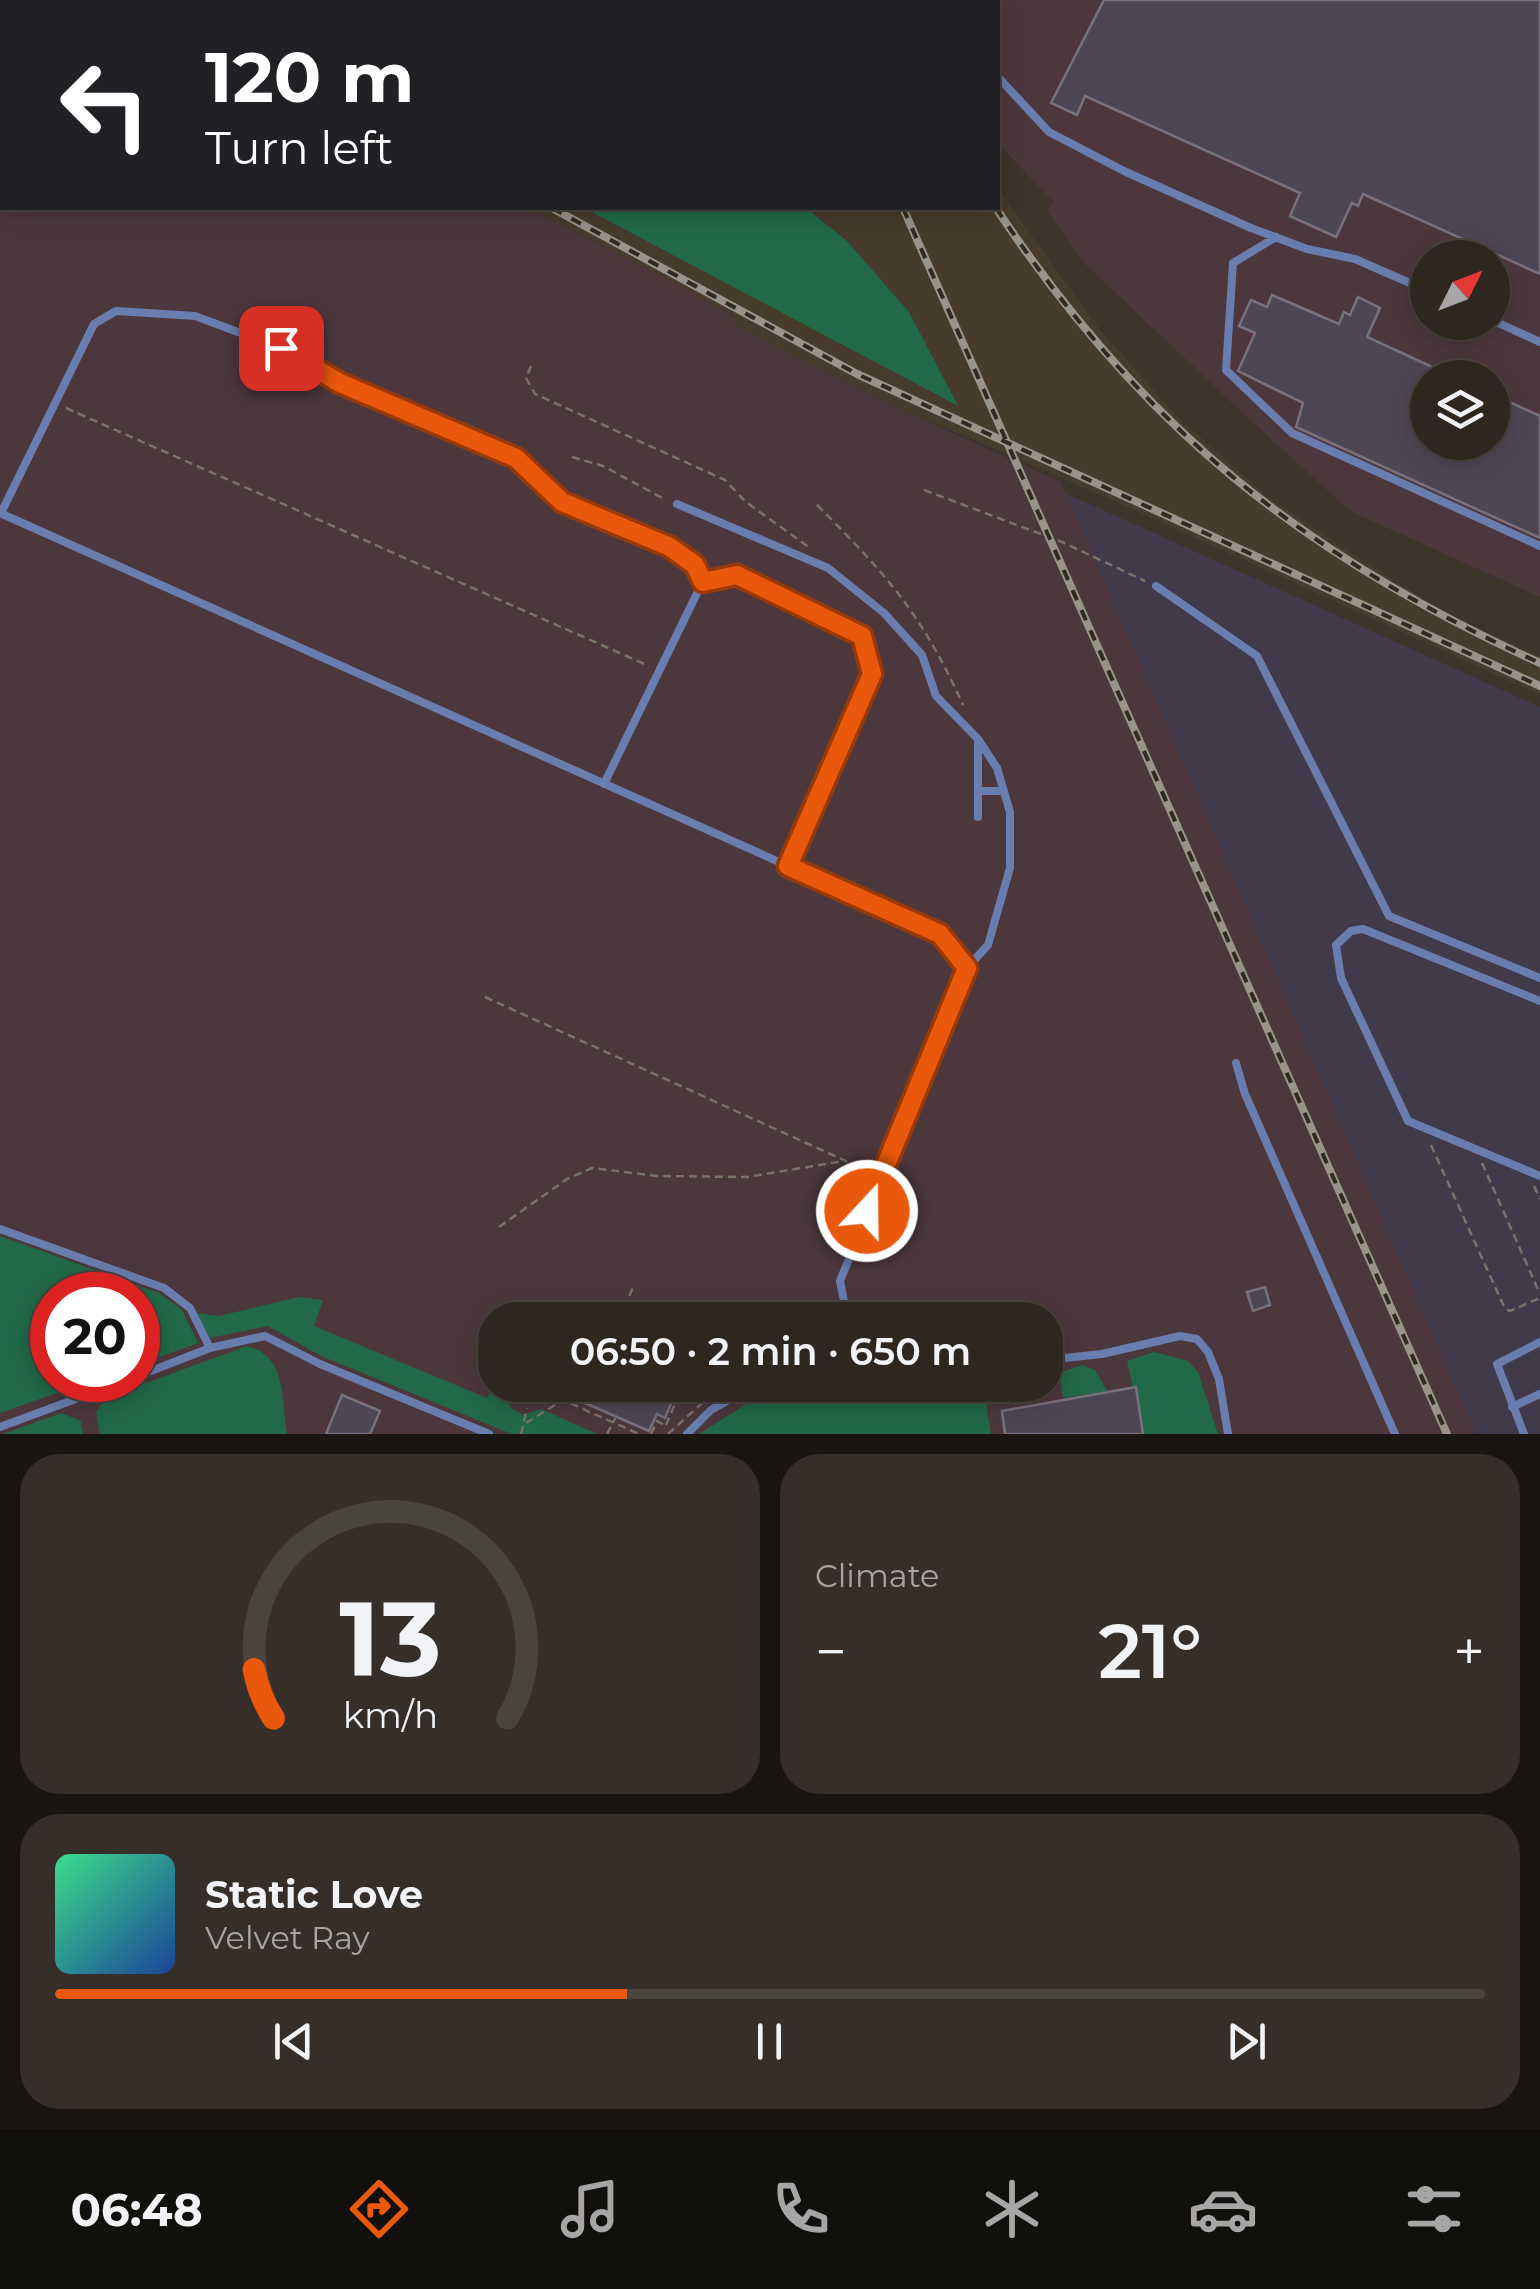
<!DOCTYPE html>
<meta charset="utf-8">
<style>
body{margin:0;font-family:Montserrat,sans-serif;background:#362f29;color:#f1f3f6;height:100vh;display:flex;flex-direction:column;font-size:38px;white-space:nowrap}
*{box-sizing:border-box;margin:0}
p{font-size:32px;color:#a7a5a5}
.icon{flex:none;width:55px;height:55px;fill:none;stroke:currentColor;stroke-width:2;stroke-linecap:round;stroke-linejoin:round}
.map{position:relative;height:1434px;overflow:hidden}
.details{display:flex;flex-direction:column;gap:20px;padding:20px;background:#191512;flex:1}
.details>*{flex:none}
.hud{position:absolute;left:0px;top:0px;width:1000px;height:210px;box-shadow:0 5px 25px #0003,0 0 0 2px #49443e;background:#202124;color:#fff;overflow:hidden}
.needle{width:65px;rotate:48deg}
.buttons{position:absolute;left:1410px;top:240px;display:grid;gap:20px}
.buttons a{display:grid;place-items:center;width:100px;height:100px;border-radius:50%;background:#2e2720;box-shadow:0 5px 25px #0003,0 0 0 2px #49443e;font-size:50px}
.speed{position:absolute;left:30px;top:1272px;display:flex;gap:20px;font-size:50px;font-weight:700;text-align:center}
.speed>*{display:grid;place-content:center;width:130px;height:130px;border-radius:50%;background:#2e2720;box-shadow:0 5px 25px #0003,0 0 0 2px #49443e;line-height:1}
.speed .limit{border:15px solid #d22;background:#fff;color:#111}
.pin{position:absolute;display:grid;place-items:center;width:85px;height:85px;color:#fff;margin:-42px;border-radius:20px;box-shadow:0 5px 15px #0006}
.me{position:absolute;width:110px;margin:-55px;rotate:21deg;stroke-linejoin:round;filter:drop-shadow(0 0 8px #0008)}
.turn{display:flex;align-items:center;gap:35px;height:210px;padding:0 40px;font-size:45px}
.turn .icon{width:130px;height:130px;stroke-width:2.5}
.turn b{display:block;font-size:70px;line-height:85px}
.big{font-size:75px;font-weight:600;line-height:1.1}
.details .widget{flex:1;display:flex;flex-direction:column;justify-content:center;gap:15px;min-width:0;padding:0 35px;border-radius:40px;background:#362f29}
.details .dial{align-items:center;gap:0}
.dial svg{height:260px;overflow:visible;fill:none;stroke:#49443e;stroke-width:7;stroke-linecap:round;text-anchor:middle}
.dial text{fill:#f1f3f6;stroke:none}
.song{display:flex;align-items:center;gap:30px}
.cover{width:120px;height:120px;border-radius:15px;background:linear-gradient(135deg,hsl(150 70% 55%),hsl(220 70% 35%))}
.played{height:10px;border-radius:5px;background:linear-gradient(90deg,#ea580c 40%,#49443e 40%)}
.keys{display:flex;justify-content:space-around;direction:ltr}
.heat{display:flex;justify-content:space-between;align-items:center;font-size:55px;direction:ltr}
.details .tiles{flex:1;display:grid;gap:20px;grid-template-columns:1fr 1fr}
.widget:last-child{grid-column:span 2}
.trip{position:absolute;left:478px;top:1302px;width:585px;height:100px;border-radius:40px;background:#2e2720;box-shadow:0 5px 25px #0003,0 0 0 2px #49443e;font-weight:600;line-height:100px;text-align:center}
.tabs{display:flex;height:160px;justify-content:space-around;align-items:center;background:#12100d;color:#a7a5a5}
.tabs .icon{width:70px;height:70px}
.tabs .on{color:#ea580c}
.tabs b{font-size:45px;color:#f1f3f6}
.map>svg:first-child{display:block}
.commercial{fill:#413a4b}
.industrial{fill:#4c373d;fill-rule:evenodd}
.built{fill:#473b2b}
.green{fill:#216949}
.building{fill:#4d4753;stroke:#78727f;stroke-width:2.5}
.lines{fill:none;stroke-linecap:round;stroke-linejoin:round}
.path{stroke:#7b736a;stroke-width:2.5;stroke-dasharray:8 5;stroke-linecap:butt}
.service{stroke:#697eaf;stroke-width:8}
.rail-casing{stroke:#99938a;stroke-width:8}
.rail{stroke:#322a20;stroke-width:4;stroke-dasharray:11;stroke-linecap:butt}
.route-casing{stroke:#983908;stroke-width:25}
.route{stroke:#ea580c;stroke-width:18}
</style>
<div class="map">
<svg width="1540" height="1434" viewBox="0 0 1540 1434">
<rect width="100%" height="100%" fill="#3d342a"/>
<path class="commercial" d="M1063,492L1540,707V1434H1476Z"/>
<path class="industrial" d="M0,0L112,2H2V208H530L730,314L737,326L883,401L1061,482L1476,1434H0ZM52,1295H138V1380H52ZM495,1320H1045V1385H495Z
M903,0H1540V597L1350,511L1247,417L1086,265L1047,211L1053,202L998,143V2ZM1428,258H1492V322H1428ZM1428,378H1492V442H1428Z"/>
<path class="built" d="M328,0H864L866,2H333Z
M998,189L1101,331L1180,419L1267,496L1350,552L1448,615L1540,656V695L1094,492L883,401L737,326L730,314L530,208H584L956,405L909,312L847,241L806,208H998Z"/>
<path class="green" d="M584,208H806L847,241L909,312L958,406Z
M0,1236L159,1293L182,1310L198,1343L138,1365V1295H52V1380H94L0,1413Z
M299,1297L323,1300L314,1326L487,1398L492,1389L501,1390L511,1408L523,1415L541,1409L597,1434H512L321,1356L268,1326L210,1338L195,1313L219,1316Z
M247,1346C287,1356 281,1398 287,1434H100L96,1412L105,1398Z
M1154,1352L1188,1361L1198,1372L1218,1434H1143L1127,1361Z
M1082,1365L1095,1370L1107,1391L1063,1398L1059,1373Z
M776,1385H1030L1034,1399L986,1405L991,1434H699Z
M61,1413L81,1421L83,1434H3Z"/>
<path class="building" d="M1104,0H1540V274L1363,194L1358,206L1352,203L1336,237L1290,216L1300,193L1085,96L1077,115L1051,103Z
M1272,295L1339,324L1344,312L1350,315L1358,297L1380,308L1367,337L1456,378H1428V442H1492V394L1540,416V538L1296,427L1303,403L1238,371L1255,333L1239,326L1251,300L1267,307Z
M1265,1287L1270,1305L1253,1311L1247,1292Z
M574,1385H679L665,1418L657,1414L649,1431L569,1396Z
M1136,1387L1143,1434H1005L1002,1411Z
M342,1395L380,1411L370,1434H326Z"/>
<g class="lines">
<path class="path" d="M531,366L526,378L535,394L725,480L746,502L810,548
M66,408L649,666
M572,457L603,466L666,500
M924,490L1062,542L1145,581
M817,505C887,575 922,614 963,705
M485,997L870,1172
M1431,1145L1505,1309L1510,1311L1540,1298
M1482,1163L1540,1294
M1534,1186L1540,1199
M499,1227L567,1179L592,1168L657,1176L747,1177L844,1161
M609,1320L612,1312L621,1315L634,1285
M805,1320L817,1302L828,1307
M701,1385L713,1391
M563,1399L570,1385
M526,1423L563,1400L639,1434
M666,1425L683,1385
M521,1434L527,1408
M607,1434L616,1417
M651,1434L657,1421L666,1426
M668,1434L722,1385"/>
<path class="service" d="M932,0L934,2
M998,77L1049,132L1126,172L1251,228L1307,249L1355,259L1428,291
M1276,237L1233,263L1226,370L1292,433L1540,546
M1492,320L1540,342
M677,504L828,568L884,613L922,655L936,696L978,739L997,768L1010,812V868L988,945L967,968
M0,513L940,934L967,968L840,1281L845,1306
M1,513L94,324L116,311L195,316L281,348L340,383L516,458L563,501L670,547L695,565L703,581
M1156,586L1257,656L1389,916L1540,978
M604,784L703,581L737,575L862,636L872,674L788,866
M978,791H1004
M978,817V739
M1540,1001L1363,929L1351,931L1336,945L1341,978L1408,1121L1540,1176
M1236,1063L1245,1094L1395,1434
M0,1229L164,1288L190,1308L210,1348
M825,1320L850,1304L906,1320
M1045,1360L1102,1354L1180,1336L1197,1339L1208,1352L1219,1379L1228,1434
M138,1376L210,1348L265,1336L320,1364L489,1434
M1512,1407L1540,1394
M0,1427L127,1380
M687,1434L711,1410L755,1385
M1524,1434L1497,1364L1540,1342"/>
<g class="rail-casing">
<path id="rail" d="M128,0L135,2
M153,0L160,2
M796,0L798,2
M854,0L856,2
M552,208L857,374L1540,686
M903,208L1447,1434
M996,208C1141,427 1302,555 1540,663"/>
</g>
<use href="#rail" class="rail"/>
</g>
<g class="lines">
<g class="route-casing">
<path id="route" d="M281,348L340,383L516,458L562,502L670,547L695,565L703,582L737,575L862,636L872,674L788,866L940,934L967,968L867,1211"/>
</g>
<use href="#route" class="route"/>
</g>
</svg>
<div class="buttons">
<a><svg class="needle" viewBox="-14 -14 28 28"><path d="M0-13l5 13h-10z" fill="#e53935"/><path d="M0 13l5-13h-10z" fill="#a7a5a5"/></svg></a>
<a><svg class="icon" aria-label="layers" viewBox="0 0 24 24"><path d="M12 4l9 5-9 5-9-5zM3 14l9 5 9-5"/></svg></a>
</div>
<div class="speed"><div class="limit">20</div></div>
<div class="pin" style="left:281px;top:348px;background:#d93025"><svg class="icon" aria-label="arrive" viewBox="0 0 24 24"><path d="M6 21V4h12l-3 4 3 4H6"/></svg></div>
<svg class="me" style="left:867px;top:1211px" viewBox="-20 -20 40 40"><circle r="17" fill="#ea580c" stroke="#fff" stroke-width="3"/><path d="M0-11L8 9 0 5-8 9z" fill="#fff"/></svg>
<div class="trip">06:50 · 2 min · 650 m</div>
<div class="hud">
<div class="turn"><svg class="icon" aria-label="left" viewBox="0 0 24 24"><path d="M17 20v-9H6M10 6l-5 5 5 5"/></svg><div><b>120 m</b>Turn left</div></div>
</div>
</div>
<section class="details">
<div class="tiles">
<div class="widget dial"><svg viewBox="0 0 100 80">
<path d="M14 69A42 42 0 1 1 86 69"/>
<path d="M14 69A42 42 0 0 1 8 54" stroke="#ea580c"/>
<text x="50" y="56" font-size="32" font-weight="700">13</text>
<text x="50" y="72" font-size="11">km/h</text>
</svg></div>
<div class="widget"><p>Climate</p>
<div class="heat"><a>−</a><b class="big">21°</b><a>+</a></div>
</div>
<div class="widget">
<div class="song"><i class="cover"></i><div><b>Static Love</b><p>Velvet Ray</p></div></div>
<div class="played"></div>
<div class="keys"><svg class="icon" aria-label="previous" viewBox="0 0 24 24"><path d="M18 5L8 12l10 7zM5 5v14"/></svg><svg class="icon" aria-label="pause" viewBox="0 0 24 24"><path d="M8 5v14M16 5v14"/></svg><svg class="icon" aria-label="next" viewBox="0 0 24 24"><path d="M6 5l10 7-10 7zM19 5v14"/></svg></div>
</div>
</div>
</section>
<nav class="tabs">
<b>06:48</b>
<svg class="icon on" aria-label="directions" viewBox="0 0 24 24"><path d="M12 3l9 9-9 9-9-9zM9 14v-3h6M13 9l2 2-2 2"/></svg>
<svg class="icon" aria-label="music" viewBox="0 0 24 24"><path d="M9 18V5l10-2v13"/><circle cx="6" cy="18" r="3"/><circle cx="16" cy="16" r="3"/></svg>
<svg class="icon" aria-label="phone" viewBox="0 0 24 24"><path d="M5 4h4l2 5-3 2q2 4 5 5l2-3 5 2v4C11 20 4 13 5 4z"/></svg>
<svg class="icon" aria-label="climate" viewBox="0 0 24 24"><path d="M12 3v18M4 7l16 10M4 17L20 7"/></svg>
<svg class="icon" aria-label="car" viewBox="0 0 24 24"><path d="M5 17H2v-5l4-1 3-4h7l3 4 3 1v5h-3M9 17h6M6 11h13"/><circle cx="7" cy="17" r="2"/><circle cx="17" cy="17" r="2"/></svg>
<svg class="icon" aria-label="filters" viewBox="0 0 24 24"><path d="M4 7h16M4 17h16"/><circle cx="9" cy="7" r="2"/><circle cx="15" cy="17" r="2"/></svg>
</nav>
